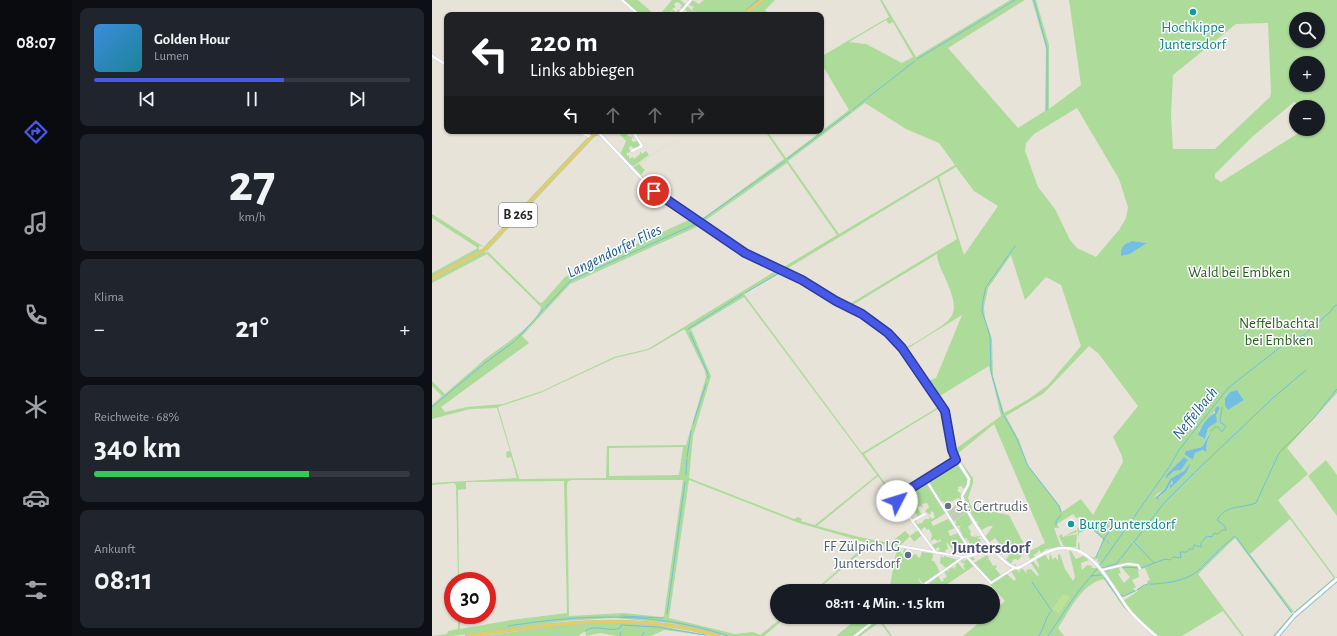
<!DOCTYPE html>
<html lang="de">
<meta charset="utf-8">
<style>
body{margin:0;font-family:"Alegreya Sans",sans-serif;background:#20242c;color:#f1f3f6;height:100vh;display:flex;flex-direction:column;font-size:15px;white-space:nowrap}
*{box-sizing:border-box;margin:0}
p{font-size:13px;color:#9ea1a6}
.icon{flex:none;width:22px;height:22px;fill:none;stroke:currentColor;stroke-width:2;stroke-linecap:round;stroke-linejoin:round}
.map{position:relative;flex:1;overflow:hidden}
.side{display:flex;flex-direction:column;gap:8px;padding:8px;background:#0d0f14;width:360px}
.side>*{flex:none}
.top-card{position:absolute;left:12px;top:12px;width:380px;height:122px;border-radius:8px;box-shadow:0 1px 3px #0004;background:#202124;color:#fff;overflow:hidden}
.fabs{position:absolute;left:857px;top:12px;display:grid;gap:8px}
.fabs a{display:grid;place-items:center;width:36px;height:36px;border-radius:50%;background:#171b24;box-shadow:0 1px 3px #0004;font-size:20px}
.speed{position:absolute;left:12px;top:572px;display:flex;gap:8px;font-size:20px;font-weight:700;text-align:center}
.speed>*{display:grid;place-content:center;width:52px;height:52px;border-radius:50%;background:#171b24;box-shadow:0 1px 3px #0004;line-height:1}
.speed .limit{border:6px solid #d22;background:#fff;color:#111}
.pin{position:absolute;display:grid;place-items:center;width:34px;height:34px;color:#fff;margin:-17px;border:2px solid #fff;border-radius:50%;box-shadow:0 1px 4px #0007}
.me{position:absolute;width:44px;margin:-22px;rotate:50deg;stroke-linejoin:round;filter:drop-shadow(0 0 3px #0008)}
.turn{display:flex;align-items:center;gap:14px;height:84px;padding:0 20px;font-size:18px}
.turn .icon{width:52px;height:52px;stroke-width:2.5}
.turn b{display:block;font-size:28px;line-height:34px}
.lanes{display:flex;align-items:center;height:38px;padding:0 20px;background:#0003;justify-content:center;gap:20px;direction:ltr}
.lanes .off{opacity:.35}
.big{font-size:30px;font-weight:700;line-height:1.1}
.side .card{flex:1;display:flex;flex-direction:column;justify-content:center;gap:6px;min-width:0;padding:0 14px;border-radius:8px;background:#20242c}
.side .dial{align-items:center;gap:0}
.dial b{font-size:52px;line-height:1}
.song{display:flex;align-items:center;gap:12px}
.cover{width:48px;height:48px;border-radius:6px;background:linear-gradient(135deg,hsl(210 70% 55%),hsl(190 70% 35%))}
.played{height:4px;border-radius:2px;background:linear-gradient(90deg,#4659e9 60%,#363941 60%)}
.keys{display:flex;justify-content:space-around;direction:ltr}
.heat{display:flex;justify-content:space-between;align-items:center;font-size:22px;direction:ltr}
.charge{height:6px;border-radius:3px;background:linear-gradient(90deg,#34c759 68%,#363941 0)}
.trip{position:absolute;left:338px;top:584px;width:230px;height:40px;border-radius:20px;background:#171b24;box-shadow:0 1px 3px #0004;font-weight:700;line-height:40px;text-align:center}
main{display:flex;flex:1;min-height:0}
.tab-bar{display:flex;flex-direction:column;width:72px;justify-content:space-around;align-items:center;background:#090b0e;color:#9ea1a6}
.tab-bar .icon{width:28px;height:28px}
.tab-bar .on{color:#4659e9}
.tab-bar b{font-size:18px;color:#f1f3f6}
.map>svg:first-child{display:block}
.green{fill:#acdb9a;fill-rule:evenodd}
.cemetery{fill:#bfd1b2}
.pitch{fill:#bde196}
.water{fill:#74bee2}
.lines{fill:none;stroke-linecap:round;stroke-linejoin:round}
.stream{stroke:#74bee2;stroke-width:1}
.minor-casing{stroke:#cfd1df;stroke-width:3}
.tertiary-casing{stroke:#cfd1df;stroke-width:3.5}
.primary-casing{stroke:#c3c3c3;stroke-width:4}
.minor{stroke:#fff;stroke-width:2}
.tertiary{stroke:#fff;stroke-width:2.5}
.primary{stroke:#e3ce64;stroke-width:3}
.route-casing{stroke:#2e3a97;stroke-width:10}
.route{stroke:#4659e9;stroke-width:7}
.culture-dot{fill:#0f9aa8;stroke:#fff;stroke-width:1.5}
.worship-dot{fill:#6b7280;stroke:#fff;stroke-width:1.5}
.service-dot{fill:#5c6f8a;stroke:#fff;stroke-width:1.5}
.labels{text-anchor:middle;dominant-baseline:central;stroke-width:3;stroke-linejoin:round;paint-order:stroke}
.shield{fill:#fff;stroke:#686868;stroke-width:1}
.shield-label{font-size:14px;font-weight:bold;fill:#272727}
.culture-label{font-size:15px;fill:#0d838f;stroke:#fff}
.park-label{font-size:15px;fill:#275c1f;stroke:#fff}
.worship-label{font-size:15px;fill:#5b616d;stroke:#fff;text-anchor:start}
.service-label{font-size:15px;fill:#4e5e75;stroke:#fff;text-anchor:end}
.water-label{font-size:16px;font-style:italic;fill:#185b89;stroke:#fff}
.quarter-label{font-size:17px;font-weight:bold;fill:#4c5073;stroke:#fff}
</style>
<main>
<nav class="tab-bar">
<b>08:07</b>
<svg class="icon on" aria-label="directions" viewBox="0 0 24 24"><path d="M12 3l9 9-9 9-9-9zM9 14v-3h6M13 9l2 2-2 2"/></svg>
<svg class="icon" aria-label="music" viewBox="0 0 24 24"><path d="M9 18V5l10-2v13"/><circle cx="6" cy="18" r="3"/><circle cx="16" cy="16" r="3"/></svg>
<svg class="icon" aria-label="phone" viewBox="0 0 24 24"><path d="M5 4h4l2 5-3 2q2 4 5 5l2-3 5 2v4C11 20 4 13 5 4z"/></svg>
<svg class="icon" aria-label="climate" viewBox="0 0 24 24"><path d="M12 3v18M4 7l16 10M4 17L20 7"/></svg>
<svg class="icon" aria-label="car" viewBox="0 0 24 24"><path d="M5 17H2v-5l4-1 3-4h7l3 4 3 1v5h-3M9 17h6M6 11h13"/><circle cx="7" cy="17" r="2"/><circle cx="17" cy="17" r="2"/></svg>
<svg class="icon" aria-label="filters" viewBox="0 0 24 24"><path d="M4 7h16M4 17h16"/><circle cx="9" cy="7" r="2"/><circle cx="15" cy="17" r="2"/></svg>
</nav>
<section class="side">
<div class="card">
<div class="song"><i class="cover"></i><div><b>Golden Hour</b><p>Lumen</p></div></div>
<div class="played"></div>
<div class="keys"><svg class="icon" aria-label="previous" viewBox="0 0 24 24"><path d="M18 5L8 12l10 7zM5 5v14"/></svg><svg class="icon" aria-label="pause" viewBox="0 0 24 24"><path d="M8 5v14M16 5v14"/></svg><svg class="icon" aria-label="next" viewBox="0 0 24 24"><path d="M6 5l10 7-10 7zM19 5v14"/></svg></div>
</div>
<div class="card dial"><b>27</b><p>km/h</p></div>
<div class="card"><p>Klima</p>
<div class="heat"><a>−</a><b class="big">21°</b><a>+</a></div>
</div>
<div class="card"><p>Reichweite · 68%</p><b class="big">340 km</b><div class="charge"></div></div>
<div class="card"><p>Ankunft</p><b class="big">08:11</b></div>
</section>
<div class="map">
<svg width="905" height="636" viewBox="0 0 905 636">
<rect width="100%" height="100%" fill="#e8e3d9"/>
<path class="green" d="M191,0H206L223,15H208Z
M240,0H248L253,4L250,9L248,8L250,5L246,2L243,3L242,5L244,7L240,9L244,12L247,9L248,10L244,15H241L242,13L239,11L236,14L235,13L233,15H227Z
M260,0L267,4L272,0H328L310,15H303L299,12L296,15H257L253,9L255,6L262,12L260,9L262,7L257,5Z
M332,0H343L333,10L338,15H313Z
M448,0H450L484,57L578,0H593L516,48L586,128L613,111L614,48L600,0H604L617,45V109L649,85L637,0H905V393L855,448L876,474L846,500L903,577L902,580L864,613L860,612L861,616L844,636H841L860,614L803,538L766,574L812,636H810L791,611L750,636H725L703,615L691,601L706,591L705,589L713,585H716L715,581L718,580L713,568L709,569C700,554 681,570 669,568L667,564L668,563L665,561L666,559L660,560L646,549V543L647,542L648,550L662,558L667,552L671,539L658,528L647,533V538L645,529L652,522L648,517L644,518L641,514L625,524L627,528H622L629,547L614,549L609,553L606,548L607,551L601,556H604L599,560L593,550L590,552L592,555L588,553L590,556L586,560L582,559L579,563L581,566L583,564L585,567C580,566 577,563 574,559L577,556L573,552L570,555L565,549L570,546L569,544L564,548L562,547L567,543L563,538L558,542L553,537L561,526H557L548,531L549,527L547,528L545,521L542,522L531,495L537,487L538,480L523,456L514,413L505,397L506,395H503L472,348L454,330L430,313L406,301L371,280L305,247L226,193L201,169L202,167L256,131L207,164L213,170L209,175L224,190L267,220L274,216L352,159L333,131H335L354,158L417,110L392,68L389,70V54L390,56L457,17ZM864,19H886V41H864ZM454,20L457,24L461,22L481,57L470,63L434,44L417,42ZM836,23L839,92L838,97L783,149H741L739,116L741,75L804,24ZM864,63H886V85H864ZM862,102L872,107H886V129H873L789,182L783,178V174L820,137ZM433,103L474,129L507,143L523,165L407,234L356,161ZM645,108L687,179L696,207L694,218L687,230L664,257L645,248L638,240L623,209L606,187L593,151L594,143L602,134ZM355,163L405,235L350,268L312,251L271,222ZM524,167L542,191L566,206L532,255L507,177ZM505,178L525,239L416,305L353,270ZM700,241L715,243L698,254L689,256C688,247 692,244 700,241ZM505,254C506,266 511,272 515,282C528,314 523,318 497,334C489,339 481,345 472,348L455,330L419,306ZM579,255L593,300L614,277L629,285L649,346L616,385L597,399L572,413L561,376L560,339L553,318L552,307L556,288ZM530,315L504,378L496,381L473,350ZM657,346L666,353L706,406L681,437L690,456L691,462L661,515L649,499L630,512L628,506L595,464L587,440L574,416L612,393ZM557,366L569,416L522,450L515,412L506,397ZM805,390L812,400L796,410L793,406V397L798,392ZM787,406L788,409L783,415L785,422L776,428L773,439L767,436V430ZM562,424L613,543L596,552L577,515L552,510L541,511L536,498L541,483V478L524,455ZM778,431L775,442L774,452L771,450L763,453L761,460L752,454L754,451L770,447ZM752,457L756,460L749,470L742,471L733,479L735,474ZM759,462L755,472L738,489V485L741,484L740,480L734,491L726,497L727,500L723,498L724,495L733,489L738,479L752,471ZM858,519L902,578L862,612L818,554Z
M185,131L197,133L195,136L202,137L199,139L201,142L205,141L208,144L206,147L201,148L199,146L197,148L198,152L195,153V156L197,155V159L201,157L202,159L208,154V151L210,154L214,151L217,155L202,166L198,165L188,155L194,141Z
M166,134L223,192L310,252L347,271H351L367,279L403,301L429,314L451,330L469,347L513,413L522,461L465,497L464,500L475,516L473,515L446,476L385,526L427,537L458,543L473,531L478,536L486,530L490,535L482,542L478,536L467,547L469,548V553L471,554L472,548L474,549L473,557L477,559L478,553L480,555L485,554V556L488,558L490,552L503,554H501L500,561H502L508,572L491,583L485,577L490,585L481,591H457L465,547L444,543L438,545L384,591H382L436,543L367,523L257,480L237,618L303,634L321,632L328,635L351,617H354L332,636H294L238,623L182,618L134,621L21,636H0L15,634L16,631L26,629V615H28V629L79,620L135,613L132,481L34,482V489L26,490L27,581H26L24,485L22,483L0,485V483L85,478L79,457L75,458L74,452L78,451L65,408L38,409L0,419V405L10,396L0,386V381L13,394C26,382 40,371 53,359C67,348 106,324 109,307L55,254L0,283V280L52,252L55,253V250L163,135ZM167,135L219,190L259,219L139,274L133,277L111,302L108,303L55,251L162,137ZM269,225L310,253L345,270L216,349L182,357L110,391L71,404L35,407L13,412L9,407L97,343L90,336L138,284ZM350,272L424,312L456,334L473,353L508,406L430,453L312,294ZM312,297L445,475L383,525L369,521L370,519L366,517L362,519L257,478L261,436L279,376L259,329ZM251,330H253L273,371L274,377L254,445L175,446L174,478L87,479L66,407L108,393L183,358L217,350ZM509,407L514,418L520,462L463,497L432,454ZM251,447L247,475L177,476V448ZM140,480H251L232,616L230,617L192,613L137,616L135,485L136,481Z
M152,135L156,137V139L54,247L47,246V250H50L0,277V273L46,248L0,218V214L52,247L156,137Z
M894,460L905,475V516L876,476Z
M524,463L536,479L535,486L532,489L529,486L525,488H527L525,490L529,494V500L526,498L513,505L511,501L509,502L496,480Z
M493,481L514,513L499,522L501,526L516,519L523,528L516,531L518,536L526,533L538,554H536L535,551L531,554L528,548V551L523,549L524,553H523L514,541L516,549L513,550L514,552H504L508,549L506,547L503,550L500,545L509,541V539L506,541L502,539L498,542L500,535L497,529L495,530L493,527L490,529V533L483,523L484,520L485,524L490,523L493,519H498L496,515L500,519L503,517L501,512L499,511L498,515L493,511L497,507L495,503L490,504L491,508L489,506L485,507L490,515L483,519L485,516L483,511L477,514L479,517L465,500V498Z
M529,501L540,523L536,527L539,532L538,534L540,537L546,533L541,537L549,536L545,539H549L548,542L549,547L555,545L551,549L539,552L535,544H537V541H535V538L532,539L529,535L530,533L527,532L529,531L527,528L529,525L524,527L522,523L525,524L523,521L534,513L530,507Z
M644,530L645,532L631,537L645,534L644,547H632L627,536L630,534L631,537Z
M637,551H639L644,559L651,556L657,560L649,563L650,570L655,565L660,566V568H666L696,609L723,636H721L692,608L672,579C649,584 638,610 626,628L632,636H531L554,617H561V611L573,601L542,566L505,591H493L492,589L484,591L491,586L493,588L492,586L496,584L498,585L497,583L501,580L503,581L502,579L506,576L509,581H512L511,579L515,577L512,572L515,570L517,573L516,570L520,567L523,569L524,564L526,563L532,570L533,569L531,566L533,564L528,561L531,560L533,562V560L541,557L543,560H540L542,563L555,555L557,558L554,560L557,559L561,566L564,565L565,567L563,568L570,577L575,574L582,581L584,579L579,571L585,570L588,574L587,571L590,568L595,574L594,570L599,569L605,576L607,575L599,563L601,561L607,568V565L604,559L613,554L617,561L618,553L621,560L623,557L626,561V555L628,554L633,569L641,581L643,577Z
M509,555L511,558L512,556L526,560L514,568L508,563Z
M701,564L706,566L708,569L706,570L707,577L700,580L704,587L701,589L704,591L689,598L673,571L689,566L687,569L689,573L686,574L692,583L698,577L690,568V565Z
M427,617H446L421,636H404Z
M449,617H453L449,620L460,636H458L448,622L428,636H424L445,620L448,621Z
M180,622L223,625L279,636L232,630L219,636H184L168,633L154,636L153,631L146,636H49L124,626Z"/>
<path class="cemetery" d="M528,503L534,513L521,522L515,511Z"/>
<path class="pitch" d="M631,594L638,597L627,614L620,609Z"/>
<path class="water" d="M700,241L715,243L698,254L689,256C688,247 692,244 700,241Z
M805,390L812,400L796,410L793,406V398L798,392Z
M786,406L788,408L784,415L785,422L776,428L773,439L766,435C768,428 776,416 783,413V409Z
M779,431L775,442L774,452L771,450L763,453L761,460L752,454L754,451L770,447Z
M752,457L756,460L749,470L742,471L733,479L735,474Z
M759,462L755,472L738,489V485L741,484L740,480L734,491L726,497L727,500L723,498L733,489L738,479L752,471Z"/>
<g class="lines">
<path class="stream" d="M602,0L615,48V110
M313,11L326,0
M485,59L583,0
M420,110L483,61
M355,159L418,112
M268,221L353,161
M313,293L349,272
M113,308L139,280L266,223
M256,329L311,294
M258,333L276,374
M84,340L111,310
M276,378V376
M0,407L53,363L83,341
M571,414L559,372L558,336L550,311L551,300L554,287L583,246
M572,416L585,439L596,466L627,506L629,512
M261,424L274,384
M779,431L783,427H786L790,432L794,426L788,422L790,407
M255,457L259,431
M763,472L841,398L874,370
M254,474L255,459
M624,525V521L629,515
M649,531L659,527L673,540
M804,537L859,612
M675,541L677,543
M702,542L732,503L762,473
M702,542L722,563
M789,548L803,536
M664,557L672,539L686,520
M689,558L700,544
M668,565L738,466L747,450L796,388L860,338L871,336L899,311L901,307L905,305
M690,567L709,568L733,559L738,560L741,557L749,558L748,552H755L757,549H761L762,545L769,547V543L775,536L780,537L782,533L786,534L790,530H794L793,526L785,520C795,504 808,509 824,503L847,453L882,418L905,389
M770,567L788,549
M670,568L684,564L688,559
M674,571L681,568
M659,576L669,575
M672,578L688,600
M904,578L905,577
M600,582L620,611
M718,584H721
M722,584C738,583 758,580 769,568
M713,585L716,584
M705,590L712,585
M688,595L692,596L703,591
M689,602L703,618
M863,612L902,579
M235,614L253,482
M189,616L231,618
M76,626C152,614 223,611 296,636
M153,631C162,623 179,633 188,628L189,625L226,627L273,635
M188,636L189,632
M210,636L212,632
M607,636C612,627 613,620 618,612
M616,636L645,593L665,569
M842,636L861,614
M848,636L863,618L905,582"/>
<g class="minor-casing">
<path id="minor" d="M190,0L207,15
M246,15L259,0
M198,131L202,133L210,146L200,151
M494,480L541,555
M480,521L493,514
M467,546L531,557L542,555L559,546
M504,553L464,499L525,461
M535,557L559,583L582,568
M670,570L695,564L706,565L708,569
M483,591L530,558
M423,636L447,617"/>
</g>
<g class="tertiary-casing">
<path id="tertiary" d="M0,56L15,65
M146,131L159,137
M165,131L214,183L231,198L309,251L364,277L404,301L426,312L460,337L479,359L514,412L522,455L537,479L536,485L530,496C533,513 569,568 586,568C599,562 610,552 624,549C661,541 679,587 697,610C705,620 715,628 724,636
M845,636L863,615L905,579"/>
</g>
<g class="primary-casing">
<path id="primary" d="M311,15L330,0
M0,278L52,250L165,131
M35,636C120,624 203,611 287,636"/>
</g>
<use href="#minor" class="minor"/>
<use href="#tertiary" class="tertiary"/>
<use href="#primary" class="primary"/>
</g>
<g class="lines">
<g class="route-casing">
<path id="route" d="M222,191L313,253L370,280L404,301L430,314L456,333L470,348L513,411L520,450L524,460L465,497V501"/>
</g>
<use href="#route" class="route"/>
</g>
<g class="culture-dot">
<circle cx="761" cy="12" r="4"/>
<circle cx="639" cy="524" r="4"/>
</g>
<circle class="worship-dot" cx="516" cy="506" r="4"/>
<circle class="service-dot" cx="476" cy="555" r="4"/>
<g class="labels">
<rect class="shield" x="67" y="203" width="38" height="24" rx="3"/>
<g class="shield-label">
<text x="86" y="215">B 265</text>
</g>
<g class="culture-label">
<text x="761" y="27">Hochkippe<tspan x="761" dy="17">Juntersdorf</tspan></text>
<text x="647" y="524" text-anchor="start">Burg Juntersdorf</text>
</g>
<g class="park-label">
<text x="807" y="272">Wald bei Embken</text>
<text x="847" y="323">Neffelbachtal<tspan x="847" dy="17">bei Embken</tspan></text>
</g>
<g class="worship-label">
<text x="524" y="506">St. Gertrudis</text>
</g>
<g class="service-label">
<text x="468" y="546">FF Zülpich LG<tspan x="468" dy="17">Juntersdorf</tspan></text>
</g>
<g class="water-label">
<text transform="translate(182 251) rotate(-26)">Langendorfer Flies</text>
<text transform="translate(763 413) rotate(-51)">Neffelbach</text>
</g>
<g class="quarter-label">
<text x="559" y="547">Juntersdorf</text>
</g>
</g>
</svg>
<div class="fabs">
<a><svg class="icon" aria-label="search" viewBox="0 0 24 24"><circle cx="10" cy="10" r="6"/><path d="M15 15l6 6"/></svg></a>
<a>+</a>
<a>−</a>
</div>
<div class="speed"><div class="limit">30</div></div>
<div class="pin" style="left:222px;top:191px;background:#d93025"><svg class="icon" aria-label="arrive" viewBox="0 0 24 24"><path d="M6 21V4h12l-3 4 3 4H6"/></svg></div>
<svg class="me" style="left:465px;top:501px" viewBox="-20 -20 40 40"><circle r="19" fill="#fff"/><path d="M0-13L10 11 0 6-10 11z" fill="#4659e9"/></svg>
<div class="trip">08:11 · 4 Min. · 1.5 km</div>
<div class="top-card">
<div class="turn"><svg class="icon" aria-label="left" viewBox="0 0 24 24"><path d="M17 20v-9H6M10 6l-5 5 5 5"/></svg><div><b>220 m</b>Links abbiegen</div></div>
<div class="lanes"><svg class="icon" aria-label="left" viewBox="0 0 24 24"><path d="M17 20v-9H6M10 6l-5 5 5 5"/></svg><svg class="icon off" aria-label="ahead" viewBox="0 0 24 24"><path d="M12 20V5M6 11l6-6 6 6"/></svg><svg class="icon off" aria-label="ahead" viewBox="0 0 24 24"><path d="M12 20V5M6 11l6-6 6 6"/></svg><svg class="icon off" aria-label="right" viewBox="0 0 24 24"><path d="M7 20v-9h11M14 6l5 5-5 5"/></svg></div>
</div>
</div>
</main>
